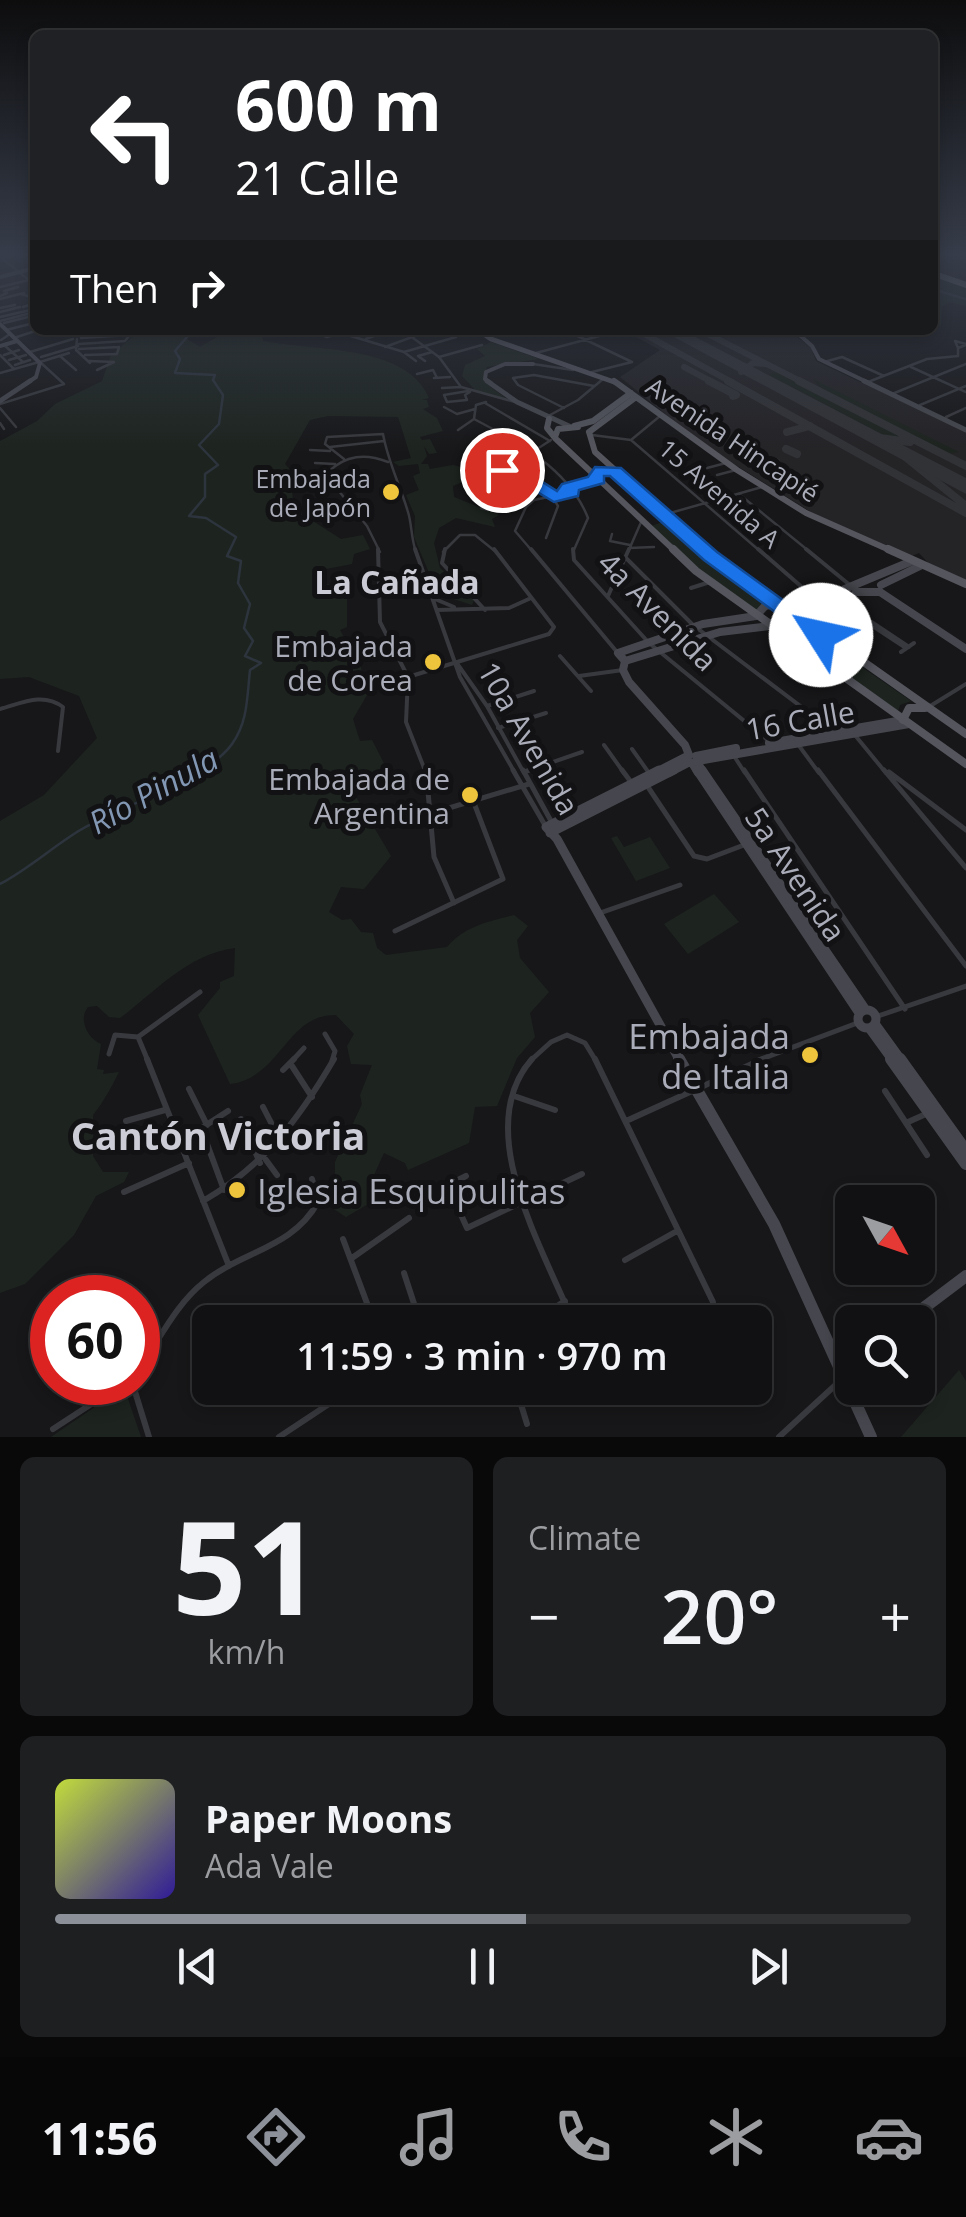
<!DOCTYPE html>
<meta charset="utf-8">
<style>
body{margin:0;font-family:"Open Sans",sans-serif;background:#1e1f21;color:#f1f3f6;height:100vh;display:flex;flex-direction:column;font-size:38px;white-space:nowrap}
*{box-sizing:border-box;margin:0}
p{font-size:32px;color:#9c9da0}
.icon{flex:none;width:55px;height:55px;fill:none;stroke:currentColor;stroke-width:2;stroke-linecap:round;stroke-linejoin:round}
.map{position:relative;height:1437px;overflow:hidden}
.sheet{display:flex;flex-direction:column;gap:20px;padding:20px;background:#09090a;flex:1}
.sheet>*{flex:none}
.banner{position:absolute;left:30px;top:30px;width:908px;height:305px;border-radius:15px;box-shadow:0 5px 15px #0003,0 0 0 2px #303133;background:#202124;color:#fff;overflow:hidden}
.needle{width:65px;rotate:130deg}
.fabs{position:absolute;left:835px;top:1185px;display:grid;gap:20px}
.fabs a{display:grid;place-items:center;width:100px;height:100px;border-radius:15px;background:#111113;box-shadow:0 5px 15px #0003,0 0 0 2px #303133;font-size:50px}
.speed{position:absolute;left:30px;top:1275px;display:flex;gap:20px;font-size:50px;font-weight:700;text-align:center}
.speed>*{display:grid;place-content:center;width:130px;height:130px;border-radius:50%;background:#111113;box-shadow:0 5px 15px #0003,0 0 0 2px #303133;line-height:1}
.speed .limit{border:15px solid #d22;background:#fff;color:#111}
.pin{position:absolute;display:grid;place-items:center;width:85px;height:85px;color:#fff;margin:-42px;border:5px solid #fff;border-radius:50%;box-shadow:0 2px 10px #0007}
.me{position:absolute;width:110px;margin:-55px;rotate:305deg;stroke-linejoin:round;filter:drop-shadow(0 0 8px #0008)}
.turn{display:flex;align-items:center;gap:35px;height:210px;padding:0 40px;font-size:45px}
.turn .icon{width:130px;height:130px;stroke-width:2.5}
.turn b{display:block;font-size:70px;line-height:85px}
.then{display:flex;align-items:center;height:95px;padding:0 40px;background:#0003;gap:20px;font-size:38px}
.big{font-size:75px;font-weight:600;line-height:1.1}
.sheet .tile{flex:1;display:flex;flex-direction:column;justify-content:center;gap:15px;min-width:0;padding:0 35px;border-radius:15px;background:#1e1f21}
.sheet .dial{align-items:center;gap:0}
.dial b{font-size:130px;line-height:1}
.song{display:flex;align-items:center;gap:30px}
.cover{width:120px;height:120px;border-radius:15px;background:linear-gradient(135deg,hsl(70 70% 55%),hsl(250 70% 35%))}
.played{height:10px;border-radius:5px;background:linear-gradient(90deg,#8c9099 55%,#303133 55%)}
.keys{display:flex;justify-content:space-around;direction:ltr}
.heat{display:flex;justify-content:space-between;align-items:center;font-size:55px;direction:ltr}
.sheet .tiles{flex:1;display:grid;gap:20px;grid-template-columns:1fr 1fr}
.tile:last-child{grid-column:span 2}
.trip{position:absolute;left:192px;top:1305px;width:580px;height:100px;border-radius:15px;background:#111113;box-shadow:0 5px 15px #0003,0 0 0 2px #303133;font-weight:600;line-height:100px;text-align:center}
.dock{display:flex;height:160px;justify-content:space-around;align-items:center;background:#070708;color:#9c9da0}
.dock .icon{width:70px;height:70px}
.dock .on{color:#8c9099}
.dock b{font-size:45px;color:#f1f3f6}
.map>svg:first-child{display:block}
.built{fill:#242326}
.green{fill:#1d241f}
.lines{fill:none;stroke-linecap:round;stroke-linejoin:round}
.stream{stroke:#2d343d;stroke-width:2.5}
.taxiway-far1{stroke:#313236;stroke-width:6}
.taxiway{stroke:#313236;stroke-width:8}
.runway{fill:#313236;fill-rule:evenodd}
.street-far3{stroke:#38393e;stroke-width:2.5}
.street-far2{stroke:#38393e;stroke-width:4}
.street-far1{stroke:#38393e;stroke-width:5}
.street{stroke:#38393e;stroke-width:6}
.secondary-far4{stroke:#46474e;stroke-width:4}
.secondary-far3{stroke:#46474e;stroke-width:5}
.secondary-far2{stroke:#46474e;stroke-width:8}
.secondary-far1{stroke:#46474e;stroke-width:9}
.secondary{stroke:#46474e;stroke-width:12}
.primary-far2{stroke:#54555d;stroke-width:5}
.primary-far1{stroke:#54555d;stroke-width:6}
.primary{stroke:#54555d;stroke-width:8}
.highway{stroke:#64666f;stroke-width:6}
.route{fill:#1a73e8;stroke:#114b97;stroke-width:2.5}
.poi-dot{fill:#edc43b;stroke:#121214;stroke-width:4}
.labels{text-anchor:middle;dominant-baseline:central;stroke-width:10;stroke-linejoin:round;paint-order:stroke}
.far-street-label{font-size:25px;fill:#aaadb9;stroke:#121214}
.far-poi-label{font-size:25px;fill:#aaadb9;stroke:#121214;text-anchor:end}
.street-label{font-size:30px;fill:#aaadb9;stroke:#121214}
.poi-label{font-size:30px;fill:#aaadb9;stroke:#121214;text-anchor:end}
.neighbourhood-label{font-size:32px;font-weight:bold;fill:#cbccd5;stroke:#121214}
.water-label{font-size:32px;font-style:italic;fill:#8297b3;stroke:#121214}
.near-poi-label{font-size:35px;fill:#aaadb9;stroke:#121214;text-anchor:end}
.near-neighbourhood-label{font-size:38px;font-weight:bold;fill:#cbccd5;stroke:#121214}
</style>
<div class="map">
<svg width="966" height="1437" viewBox="0 0 966 1437">
<rect width="100%" height="100%" fill="#171719"/>
<path class="built" d="M623,330H789L811,348L816,361L966,432V580L930,565L919,553L912,556L835,527L702,444L620,377L660,350Z"/>
<path class="green" d="M932,276L966,286V306L949,302L942,307L941,326L933,325Z
M141,330H173L200,347L228,330H262L263,341C313,351 407,344 429,398L422,400H427L429,407L423,409L437,418L443,431L420,437L422,440L430,439L437,453L429,454L424,446L427,456L421,464H428L430,469L453,465L473,470L465,481L453,486L454,497L499,515L492,519L495,527L456,518L439,528L434,543L440,568L474,600L472,605L438,594L414,537L415,516L406,495L419,490L413,476L420,473L418,464L399,466L393,462L411,458L398,417L328,416L310,420L285,464L294,474L291,482L294,509L341,539L363,535L370,549L354,554L352,564L326,569L324,584L333,585L331,594L347,595V627L340,630L349,646L356,645L367,695L353,719L360,741L372,740L390,775L353,787V792L391,856L364,889L341,887L329,912L342,920L351,919L361,932L373,933L377,948L386,955L447,947C465,926 488,922 514,915L528,926L517,940L520,958L549,992L530,1013L535,1037L517,1058L497,1106L475,1107L469,1143L408,1170L405,1163L384,1153L373,1177L380,1197L346,1217L325,1203L335,1184V1162L362,1104L360,1095L372,1065L351,1064L347,1046L354,1034L336,1015C286,1014 282,1077 230,1084L198,1015L220,988V982L234,976L235,948C187,954 154,993 120,1018L109,1017L97,1006L88,1007C78,1019 87,1038 101,1044L97,1069L104,1070L103,1074L119,1072C111,1088 104,1101 93,1115V1156L103,1172H129L124,1182L96,1196L74,1235L25,1284L0,1293V821L44,795L97,738L79,696L29,677L0,679V441L37,421L55,404L102,381L111,355Z
M491,342L539,359L487,367L484,382L507,399L476,391L462,376L465,365L485,356L477,349Z
M774,372L778,373L911,441L891,439L769,375Z
M813,379L959,452L948,454L823,390Z
M666,521L708,557L772,604L760,606L756,612L698,570L651,526Z
M794,620L911,701L900,705L898,711L778,629L789,626Z
M617,836L624,847L650,837L670,868L636,881L611,838Z
M714,894L739,922L688,954L664,924Z
M959,1370L966,1381V1437H901Z
M124,1387L141,1437H51Z"/>
<g class="lines">
<path class="stream" d="M932,289L966,299
M0,884C28,869 50,849 77,832C116,807 206,781 232,744C248,722 247,697 250,670L261,663L245,656L253,641L244,628L250,604L238,583L241,561L227,556L236,537L206,518L189,516L205,497V474L218,465L199,445L219,424L223,395L213,380L215,375L175,373L180,359L175,351L193,330"/>
<path class="taxiway-far1" d="M637,330L733,383
M700,330L804,383
M684,367L714,383
M741,372L753,363L765,364"/>
<path class="taxiway" d="M709,381L736,395L733,396
M728,381L966,513
M799,381L966,466
M787,432L810,426
M872,437L910,442
M786,449L797,454
M898,451L966,506
M771,460L776,462"/>
<path class="runway" d="M661,330H682L966,478V494Z"/>
<path class="street-far3" d="M20,253L28,260
M0,257L35,285
M2,258L22,253
M0,287L29,280
M4,291L18,287
M21,294L35,298
M0,296L7,293
M0,299L24,293
M23,307L35,303
M0,308L15,305
M0,312L20,307
M0,317L35,309
M0,321L35,312
M4,323L28,317
M6,330L30,324
M310,330L327,337L348,330
M402,330L439,357L461,387L515,402
M445,330L456,337
M565,330L632,362
M287,332L291,330
M341,333L404,352L416,361
M92,335L106,330
M14,338L38,330
M81,338L128,335
M77,339L76,350L90,363
M366,339L389,330
M1,340L10,334
M79,344L125,341L134,330
M4,345L23,362
M385,347L423,333
M958,348L955,341L966,344
M79,349L119,347
M30,352L73,339
M404,352L456,337
M536,353L614,332
M0,355L14,369
M4,355L19,350
M85,355L117,354L119,347
M60,356L76,370
M41,357L78,346
M439,357L482,345
M9,360L26,355
M89,361L114,362L97,370
M425,361L418,356L432,352
M40,362L69,353
M824,362L842,357L884,376
M533,364L573,370
M15,365L30,360
M911,367L966,392
M592,372L632,362
M0,373L39,362
M417,374L433,370L437,378
M434,378L450,377
M868,382L927,359L958,356V348L966,345
M442,388L461,387
M468,391L444,395L447,402L467,400L465,395L470,392
M892,394L966,364
M485,403L550,441
M0,404L64,384L40,362
M920,405L966,386
M444,407L457,414L475,409
M0,408L16,427
M564,408L518,385L513,378L534,375L594,386
M550,415L578,400L603,379
M946,417L966,408
M474,419C518,442 569,469 588,518L573,552
M474,419L476,405L486,402
M0,423L4,429
M458,430L474,419
M592,435L631,440L761,552
M631,440L660,416
M517,445L502,452L501,457L524,480L548,490L558,506L546,538
M330,447L384,441
M310,450L330,451
M534,451L551,440
M344,459L325,444L327,437L383,434C388,462 400,485 408,512C412,525 411,538 416,552
M315,463L335,464
M466,464L514,471
M707,468L726,463
M717,475L736,470
M309,486L333,484
M569,488L598,479
M739,494L810,552
M476,495H480L481,497L475,499Z
M481,497L526,507L534,500L572,492
M526,507L515,531L533,552
M488,510L481,508L490,499L489,491
M663,515L762,487
M612,534L610,541L630,545
M629,548L654,547
M380,552L367,526L330,480L328,472C346,455 365,453 388,462
M443,552L460,535H475L496,552
M628,552L642,520"/>
<path class="street-far2" d="M378,549L380,622L408,677L406,722L426,773
M415,549L460,677L515,773
M445,549L442,563L485,610
M531,549L617,652
M573,549L574,560L649,643L770,742
M758,549L818,601
M806,549L851,586
M625,557L693,625L832,730
M691,588L710,582
M608,596L629,549
M834,597L909,647
M830,598L906,648
M435,599L454,607
M437,610L509,608L531,598
M901,652L914,643
M560,656L591,691
M456,662L487,706L524,773
M579,676L623,670
M408,677L549,634L554,627L494,549
M487,706L534,691
M927,708L966,684
M0,709C22,703 43,692 63,707L58,751
M498,728L546,713
M854,734L886,773
M797,743L819,773
M604,745L624,773
M632,749L649,773
M734,756L745,773
M524,772L582,752"/>
<path class="street-far1" d="M426,770L434,857L454,903
M513,770L546,827
M523,770L551,821
M622,770L631,782
M744,770L905,1009
M818,770L966,966
M884,770L966,868
M524,772L530,770
M889,772L966,830
M648,787L694,856L707,859L744,845
M429,814L529,784
M600,913L680,885
M395,931L503,879L474,803
M875,1017L966,986
M325,1034L335,1051L332,1061
M138,1037L148,1061
M109,1054L115,1035L138,1037L200,992
M292,1061L304,1048
M530,1061L551,1042L567,1035L585,1043L596,1061
M756,1061L860,1022"/>
<path class="street" d="M147,1059L229,1266
M532,1059C470,1129 544,1250 573,1322
M595,1059L713,1302L711,1322
M290,1063L312,1097
M283,1070L294,1059
M189,1089L207,1125
M885,1091L927,1155
M514,1096L555,1110
M263,1107L281,1142
M241,1119L260,1163
M126,1121L165,1110
M626,1121L763,1059
M908,1122L926,1114
M206,1141L224,1190
M180,1142L228,1111
M266,1160L277,1175
M448,1186L467,1228L582,1174
M124,1192L189,1163
M426,1196L466,1176
M203,1201C264,1166 299,1119 334,1059
M343,1239L374,1322
M352,1258L409,1218
M625,1260L677,1231
M404,1273L420,1322
M448,1322L465,1311
M471,1322L496,1316L510,1322
M532,1322L565,1301
M138,1370C159,1341 175,1305 204,1282C242,1251 293,1248 318,1202L312,1179
M132,1382L149,1437
M516,1388L527,1424
M599,1388L617,1398L636,1388
M53,1429L125,1382
M279,1437L353,1388
M779,1437L842,1379"/>
<path class="secondary-far4" d="M0,277L35,268
M0,324L40,363
M794,330L812,346L819,359L869,383
M0,346L17,341
M27,383L36,377L40,363
M491,383L485,379L486,372L505,364H533"/>
<path class="secondary-far3" d="M487,381L517,402L569,426
M864,381L966,430
M0,401L30,381"/>
<path class="secondary-far2" d="M881,585L922,565
M856,592H880L966,649
M625,661L720,632L786,624L791,622L790,611L794,608
M769,743L903,720
M689,755L685,745L629,682L623,670L625,661L618,653L703,624L756,616L765,606L840,591L912,561
M696,756L736,748
M698,761L909,724
M697,762L704,773
M692,763L698,773
M654,773L687,756
M669,773L690,762"/>
<path class="secondary-far1" d="M659,770L546,827L557,839L680,1061
M697,770L859,1013
M702,770L866,1010
M550,833L674,770
M858 1019a9 9 0 1 1 18 0a9 9 0 1 1-18 0Z
M876,1025L902,1061
M869,1028L893,1061"/>
<path class="secondary" d="M679,1059L774,1224L871,1437
M891,1059L966,1164
M900,1059L966,1151
M905,1322L966,1276"/>
<path class="primary-far2" d="M478,330L491,339L617,383"/>
<path class="primary-far1" d="M614,381L737,470L806,513L894,552
M549,419L547,428L556,439L676,552
M574,426L593,421L631,393
M589,432L595,452L706,552
M589,432L636,397
M555,437L558,429L578,427"/>
<path class="primary" d="M673,549L696,571L966,764
M703,549L966,734
M888,549L966,584
M903,720L909,708H925"/>
<path class="highway" d="M932,273L966,285"/>
</g>
<linearGradient id="sky" x2="0" y2="1"><stop stop-color="#0d0d0e"/><stop offset="0.56" stop-color="#363c49"/><stop offset="1" stop-color="#363c49" stop-opacity="0"/></linearGradient>
<rect width="966" height="454" fill="url(#sky)"/>
<path class="route" d="M502,465L520,468L557,491L562,484L588,477L595,467L621,468L717,552L831,635L821,642L813,640L704,560L610,476H604V483L579,490L578,496L554,502L510,476L496,473L494,470Z"/>
<g class="poi-dot">
<circle cx="391" cy="492" r="10"/>
<circle cx="433" cy="662" r="10"/>
<circle cx="470" cy="795" r="10"/>
<circle cx="810" cy="1055" r="10"/>
<circle cx="237" cy="1190" r="10"/>
</g>
<g class="labels">
<g class="far-street-label">
<text transform="translate(733 439) rotate(34)">Avenida Hincapié</text>
<text transform="translate(720 493) rotate(41)">15 Avenida A</text>
</g>
<g class="far-poi-label">
<text x="371" y="478">Embajada<tspan x="371" dy="29">de Japón</tspan></text>
</g>
<g class="street-label">
<text transform="translate(658 611) rotate(45)">4a Avenida</text>
<text transform="translate(800 720) rotate(-10)">16 Calle</text>
<text transform="translate(529 738) rotate(60)">10a Avenida</text>
<text transform="translate(796 874) rotate(56)">5a Avenida</text>
</g>
<g class="poi-label">
<text x="413" y="645">Embajada<tspan x="413" dy="34">de Corea</tspan></text>
<text x="450" y="778">Embajada de<tspan x="450" dy="34">Argentina</tspan></text>
</g>
<g class="neighbourhood-label">
<text x="397" y="581">La Cañada</text>
</g>
<g class="water-label">
<text transform="translate(153 790) rotate(-29)">Río Pinula</text>
</g>
<g class="near-poi-label">
<text x="790" y="1035">Embajada<tspan x="790" dy="40">de Italia</tspan></text>
<text x="257" y="1190" text-anchor="start">Iglesia Esquipulitas</text>
</g>
<g class="near-neighbourhood-label">
<text x="218" y="1135">Cantón Victoria</text>
</g>
</g>
</svg>
<div class="fabs">
<a><svg class="needle" viewBox="-14 -14 28 28"><path d="M0-13l5 13h-10z" fill="#e53935"/><path d="M0 13l5-13h-10z" fill="#9c9da0"/></svg></a>
<a><svg class="icon" aria-label="search" viewBox="0 0 24 24"><circle cx="10" cy="10" r="6"/><path d="M15 15l6 6"/></svg></a>
</div>
<div class="speed"><div class="limit">60</div></div>
<div class="pin" style="left:502px;top:470px;background:#d93025"><svg class="icon" aria-label="arrive" viewBox="0 0 24 24"><path d="M6 21V4h12l-3 4 3 4H6"/></svg></div>
<svg class="me" style="left:821px;top:635px" viewBox="-20 -20 40 40"><circle r="19" fill="#fff"/><path d="M0-13L10 11 0 6-10 11z" fill="#1a73e8"/></svg>
<div class="trip">11:59 · 3 min · 970 m</div>
<div class="banner">
<div class="turn"><svg class="icon" aria-label="left" viewBox="0 0 24 24"><path d="M17 20v-9H6M10 6l-5 5 5 5"/></svg><div><b>600 m</b>21 Calle</div></div>
<div class="then">Then<svg class="icon" aria-label="right" viewBox="0 0 24 24"><path d="M7 20v-9h11M14 6l5 5-5 5"/></svg></div>
</div>
</div>
<section class="sheet">
<div class="tiles">
<div class="tile dial"><b>51</b><p>km/h</p></div>
<div class="tile"><p>Climate</p>
<div class="heat"><a>−</a><b class="big">20°</b><a>+</a></div>
</div>
<div class="tile">
<div class="song"><i class="cover"></i><div><b>Paper Moons</b><p>Ada Vale</p></div></div>
<div class="played"></div>
<div class="keys"><svg class="icon" aria-label="previous" viewBox="0 0 24 24"><path d="M18 5L8 12l10 7zM5 5v14"/></svg><svg class="icon" aria-label="pause" viewBox="0 0 24 24"><path d="M8 5v14M16 5v14"/></svg><svg class="icon" aria-label="next" viewBox="0 0 24 24"><path d="M6 5l10 7-10 7zM19 5v14"/></svg></div>
</div>
</div>
</section>
<nav class="dock">
<b>11:56</b>
<svg class="icon on" aria-label="directions" viewBox="0 0 24 24"><path d="M12 3l9 9-9 9-9-9zM9 14v-3h6M13 9l2 2-2 2"/></svg>
<svg class="icon" aria-label="music" viewBox="0 0 24 24"><path d="M9 18V5l10-2v13"/><circle cx="6" cy="18" r="3"/><circle cx="16" cy="16" r="3"/></svg>
<svg class="icon" aria-label="phone" viewBox="0 0 24 24"><path d="M5 4h4l2 5-3 2q2 4 5 5l2-3 5 2v4C11 20 4 13 5 4z"/></svg>
<svg class="icon" aria-label="climate" viewBox="0 0 24 24"><path d="M12 3v18M4 7l16 10M4 17L20 7"/></svg>
<svg class="icon" aria-label="car" viewBox="0 0 24 24"><path d="M5 17H2v-5l4-1 3-4h7l3 4 3 1v5h-3M9 17h6M6 11h13"/><circle cx="7" cy="17" r="2"/><circle cx="17" cy="17" r="2"/></svg>
</nav>
